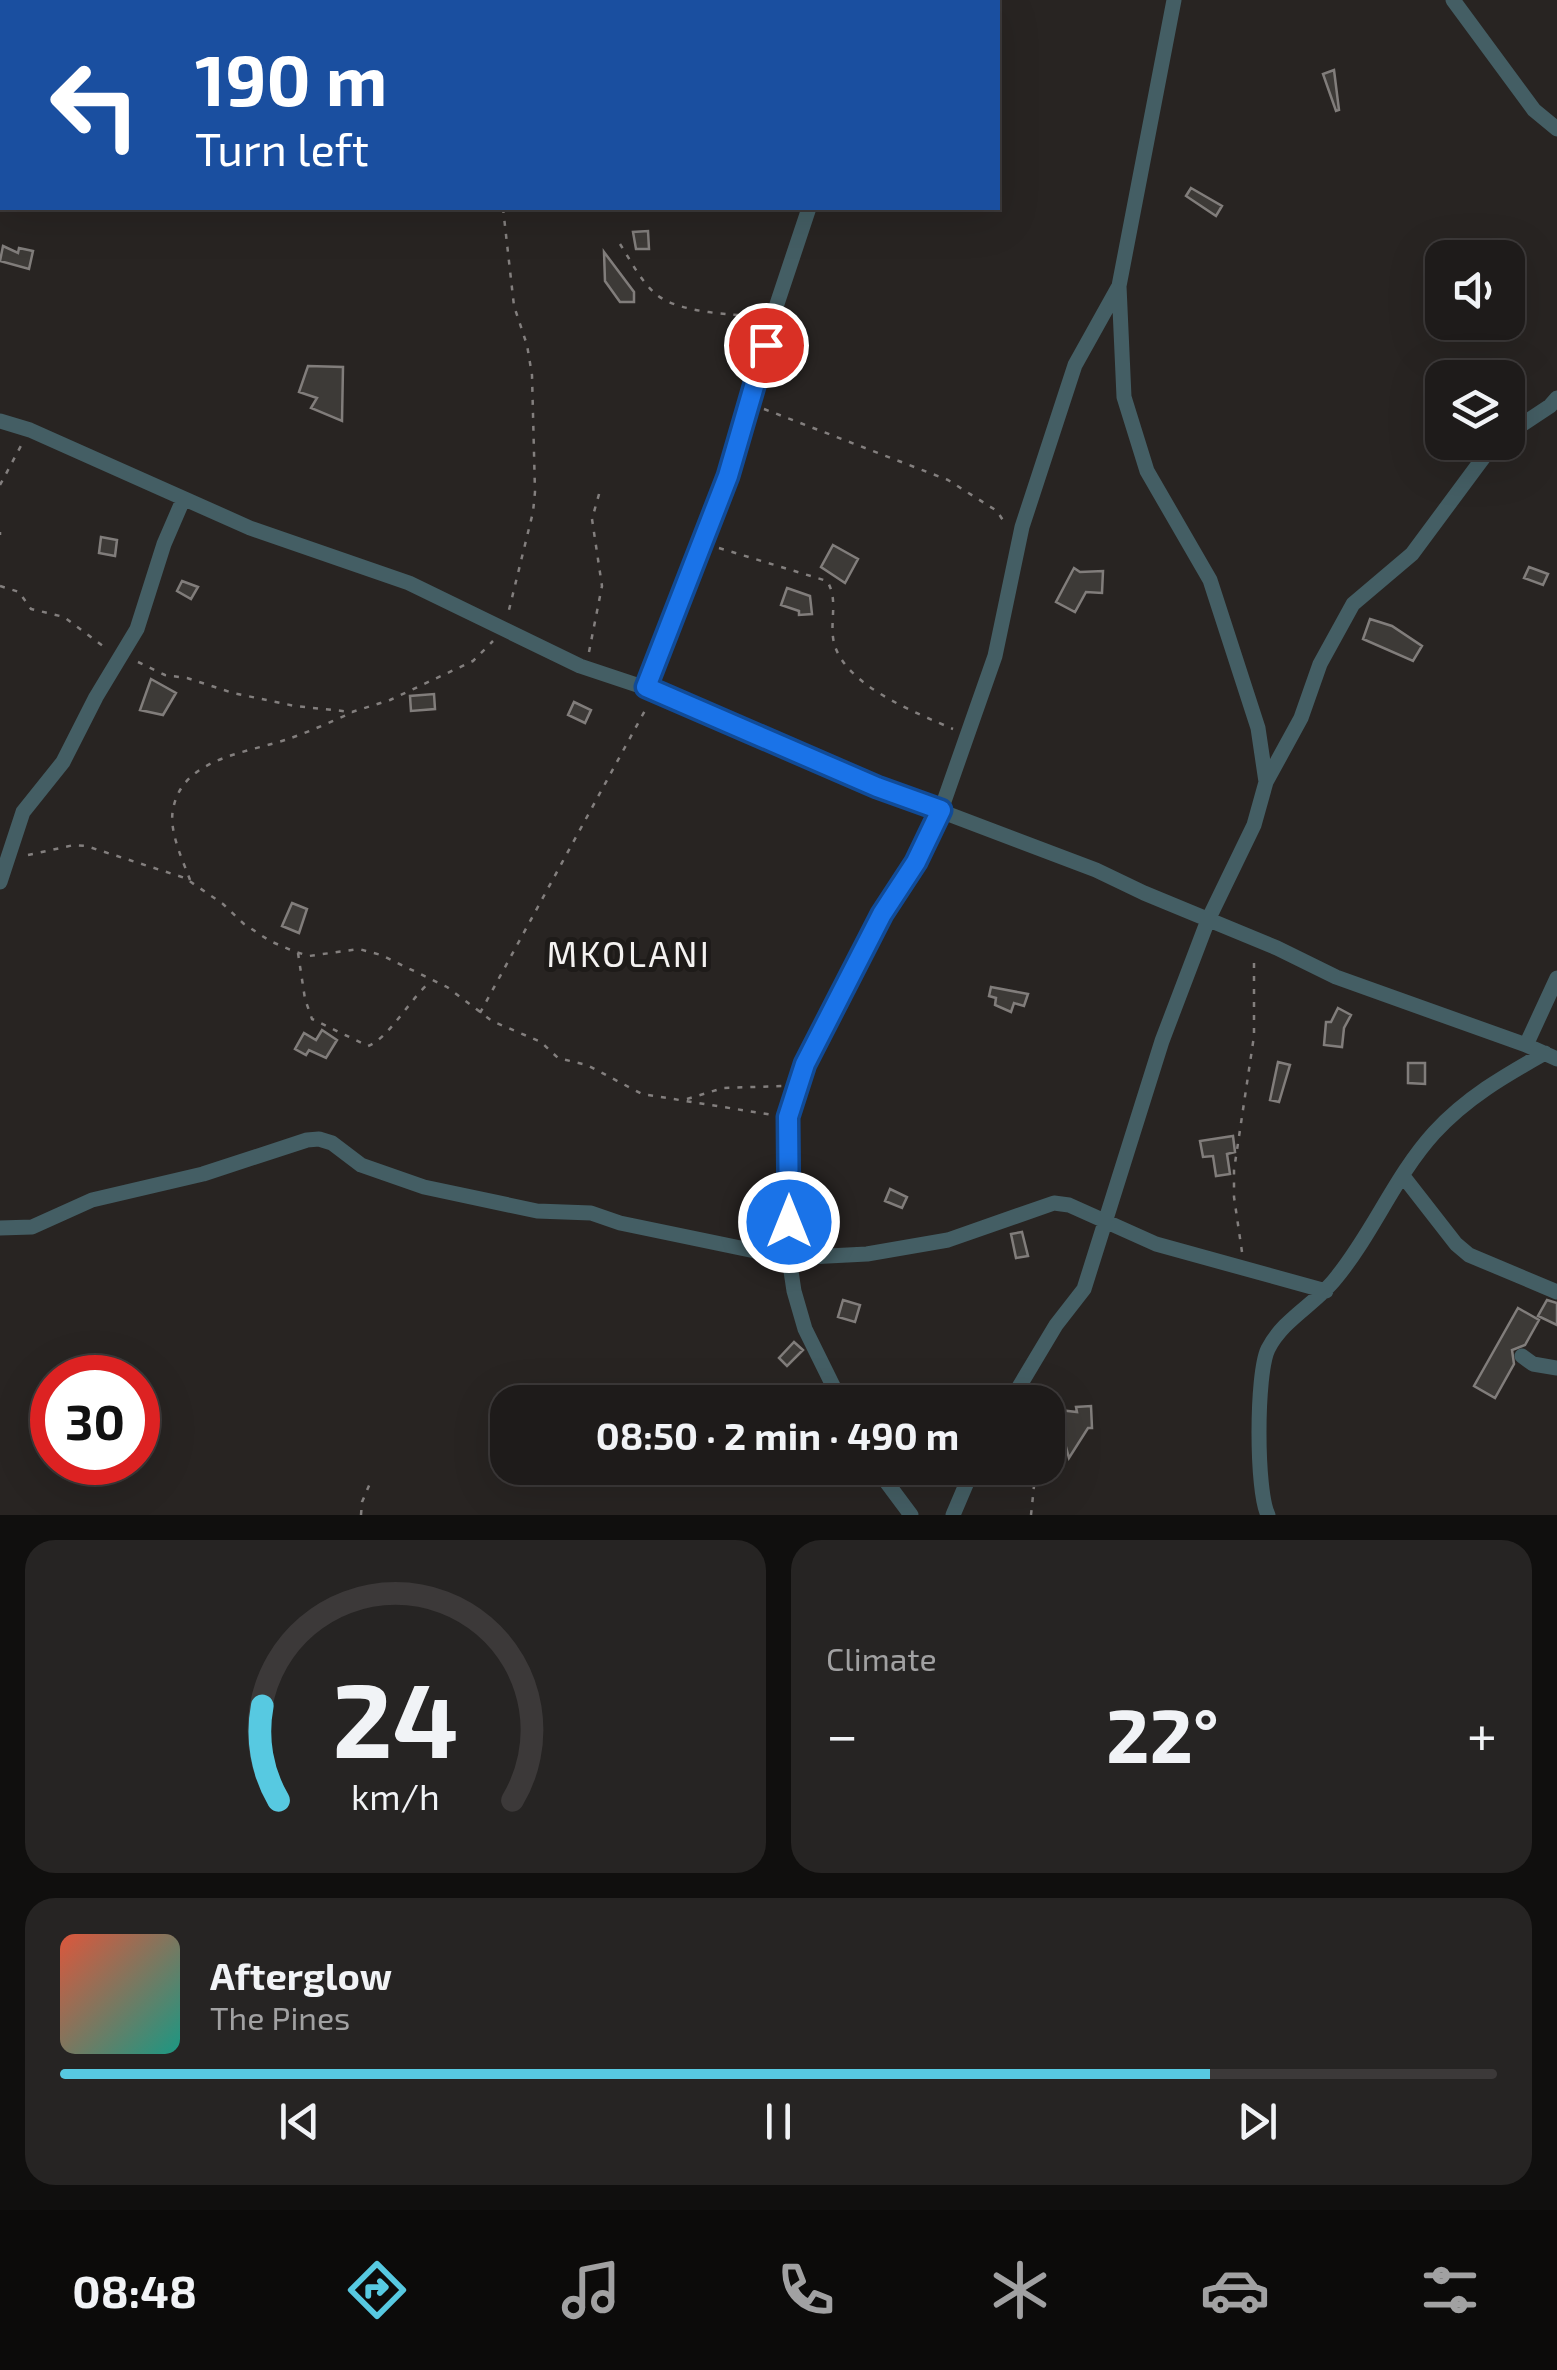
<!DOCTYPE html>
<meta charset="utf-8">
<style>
body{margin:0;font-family:"Exo 2",sans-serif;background:#262423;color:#f1f3f6;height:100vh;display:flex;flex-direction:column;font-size:38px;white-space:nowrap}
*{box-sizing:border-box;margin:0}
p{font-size:32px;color:#a1a1a2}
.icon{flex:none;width:55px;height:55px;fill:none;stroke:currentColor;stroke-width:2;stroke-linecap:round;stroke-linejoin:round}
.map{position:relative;height:1515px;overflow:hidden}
.drawer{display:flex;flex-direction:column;gap:25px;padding:25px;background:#100f0e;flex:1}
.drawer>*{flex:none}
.banner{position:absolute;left:0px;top:0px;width:1000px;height:210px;box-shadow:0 10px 40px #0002,0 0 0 2px #3c3939;background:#1a4fa0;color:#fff;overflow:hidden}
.tools{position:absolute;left:1425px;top:240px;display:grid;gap:20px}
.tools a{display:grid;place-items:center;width:100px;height:100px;border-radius:20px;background:#1e1b1a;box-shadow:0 10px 40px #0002,0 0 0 2px #3c3939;font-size:50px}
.speed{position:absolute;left:30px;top:1355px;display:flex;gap:20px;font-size:50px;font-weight:700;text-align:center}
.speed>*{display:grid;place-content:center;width:130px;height:130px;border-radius:50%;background:#1e1b1a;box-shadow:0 10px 40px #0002,0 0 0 2px #3c3939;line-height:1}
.speed .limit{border:15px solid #d22;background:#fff;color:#111}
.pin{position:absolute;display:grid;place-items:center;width:85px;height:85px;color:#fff;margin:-42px;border:5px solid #fff;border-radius:50%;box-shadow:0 2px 10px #0007}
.me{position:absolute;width:110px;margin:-55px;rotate:0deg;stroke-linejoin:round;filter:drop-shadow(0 0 8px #0008)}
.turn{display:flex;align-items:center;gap:35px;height:210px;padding:0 30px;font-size:45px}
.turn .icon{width:130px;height:130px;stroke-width:2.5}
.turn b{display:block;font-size:70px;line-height:85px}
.big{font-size:75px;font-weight:700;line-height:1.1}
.drawer .tile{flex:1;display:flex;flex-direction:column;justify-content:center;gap:15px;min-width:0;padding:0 35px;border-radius:30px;background:#262423}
.drawer .dial{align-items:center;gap:0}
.dial svg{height:260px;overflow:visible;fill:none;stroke:#3c3939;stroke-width:7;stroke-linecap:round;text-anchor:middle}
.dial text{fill:#f1f3f6;stroke:none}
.song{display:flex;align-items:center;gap:30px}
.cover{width:120px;height:120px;border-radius:15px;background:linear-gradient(135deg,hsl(10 70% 55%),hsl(170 70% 35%))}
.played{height:10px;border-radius:5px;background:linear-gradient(90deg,#57c9e1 80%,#3c3939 80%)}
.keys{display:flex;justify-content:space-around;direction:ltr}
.heat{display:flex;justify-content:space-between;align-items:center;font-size:55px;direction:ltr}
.drawer .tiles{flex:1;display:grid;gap:25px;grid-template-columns:1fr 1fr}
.tile:last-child{grid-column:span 2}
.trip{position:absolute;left:490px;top:1385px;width:575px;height:100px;border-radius:30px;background:#1e1b1a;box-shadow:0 10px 40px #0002,0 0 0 2px #3c3939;font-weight:700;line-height:100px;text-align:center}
.menu{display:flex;height:160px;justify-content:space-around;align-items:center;background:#0c0b0a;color:#a1a1a2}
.menu .icon{width:70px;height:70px}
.menu .active{color:#57c9e1}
.menu b{font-size:45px;color:#f1f3f6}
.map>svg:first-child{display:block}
.building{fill:#3d3a37;stroke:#817d7b;stroke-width:2.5}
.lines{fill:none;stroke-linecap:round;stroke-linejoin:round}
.path{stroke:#837f7e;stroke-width:2.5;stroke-dasharray:5 8;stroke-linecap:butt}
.minor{stroke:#445e64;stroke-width:15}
.route-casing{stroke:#114b97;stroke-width:25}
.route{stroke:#1a73e8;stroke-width:18}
.labels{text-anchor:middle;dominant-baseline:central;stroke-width:10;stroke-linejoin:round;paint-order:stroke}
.quarter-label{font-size:35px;letter-spacing:2.5px;fill:#f4f2f1;stroke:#1e1b19}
</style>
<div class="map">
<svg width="1557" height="1515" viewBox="0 0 1557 1515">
<rect width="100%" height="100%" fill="#282422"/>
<path class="building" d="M1334,70L1339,110L1336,111L1323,74Z
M1191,188L1222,206L1216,216L1186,196Z
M648,231L649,249H636L633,232Z
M3,246L18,253L19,248L33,251L29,269L0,261Z
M604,252L634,292V302H620L605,281Z
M308,366L343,367L342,421L311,408L317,398L299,392Z
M101,537L117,540L115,556L99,553Z
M833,545L858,559L845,583L821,567Z
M1529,567L1548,574L1543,585L1524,578Z
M1074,568L1080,572L1103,571L1102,593L1086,592L1075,612L1056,602Z
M182,581L198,587L191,599L177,591Z
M787,588L810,596L812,614L799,615V611L781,605Z
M1370,619L1392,626L1422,646L1413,661L1363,639Z
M151,679L176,693L163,715L140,710Z
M434,694L435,709L411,711L410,696Z
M574,702L591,710L585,723L568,715Z
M292,903L307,909L299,933L282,926Z
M991,987L1028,994L1024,1006L1014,1003L1011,1012L995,1005L996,998L989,996Z
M1338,1008L1351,1015L1344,1028L1342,1047L1324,1045L1326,1022H1331Z
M322,1030L337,1040L326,1058L309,1050L306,1055L295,1049L304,1033L316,1040Z
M1278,1062L1290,1065L1279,1102L1270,1100Z
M1408,1063H1425V1084L1408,1083Z
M1233,1136L1235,1152L1227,1154L1230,1174L1216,1176L1213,1156L1203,1157L1200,1141Z
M890,1189L907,1197L902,1208L885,1201Z
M1022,1232L1028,1256L1016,1258L1011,1234Z
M843,1300L860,1305L855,1322L838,1317Z
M1547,1300L1557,1303V1325L1538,1316Z
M1518,1308L1539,1320L1525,1345L1512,1350L1514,1364L1495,1398L1474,1386Z
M794,1342L803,1350L787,1366L779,1358Z
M770,1387L783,1402H752Z
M1091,1406L1092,1428H1088L1069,1458L1063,1436L1048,1432L1050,1409L1077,1412L1076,1407Z"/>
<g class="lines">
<path class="path" d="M451,0L452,2
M561,0L562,2
M503,208L514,306L527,345L532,375L535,492L533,512L508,614
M620,244C631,261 641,282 657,295C678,312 730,315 757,316
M764,409L948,480L997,511L1006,525
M0,485L23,442
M0,532V535
M719,548L827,581C839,600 829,622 834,643C845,686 917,713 953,729
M0,586L19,592L31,609L64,617L107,649
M589,652L602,586L592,519L601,487
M138,662L165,675L187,678L233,693L295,706L352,712L390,700L473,661L493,641
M28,855L74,845L86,846L185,878L223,904L244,924L270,941L293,951L309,956L359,949L381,955L447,987L492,1021L541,1042L558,1058L587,1065L642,1094L773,1115
M190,880C182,858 167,828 174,805C186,756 253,752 291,738C311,731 330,722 349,714
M298,953L305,999L312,1019L368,1046C389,1038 410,999 430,982
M480,1013L648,705
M687,1099L723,1088L782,1086
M1242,1252L1234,1197V1170L1254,1036V957
M361,1515L362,1502L371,1481
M1031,1515L1034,1486L1032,1468"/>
<path class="minor" d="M1453,0L1534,110L1557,129
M833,2V0
M0,421L30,430L250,528L409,583L580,666L655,691L877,787L1096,870L1144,893L1277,948L1336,977L1526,1045L1557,1059
M1508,434L1550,406L1557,398
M646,687L728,476L773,316L809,208
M1266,782L1301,718L1320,664L1353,604L1412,554L1495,442
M0,882L23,812L63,762L96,697L137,629L164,544L183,500
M1526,1045L1557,978
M1403,1176L1456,1244L1469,1255L1557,1292
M0,1228L32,1227L92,1200L203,1174L307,1140L319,1139L332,1143L361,1165L424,1187L537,1211L591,1213L620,1223L789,1258L867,1254L948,1240L1054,1203L1069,1205L1156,1244L1326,1291
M1522,1356L1533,1364L1557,1368
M841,1402L805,1329L794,1291L789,1258V1117L805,1064L819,1035L853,974L881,914L935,827L995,656L1022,527L1075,365L1119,286
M1010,1402L1056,1325L1084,1289L1162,1041L1208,920L1254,825L1266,782L1258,728L1210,580L1147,471L1124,397L1119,286L1174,0
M876,1468L911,1515
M953,1515L973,1468
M1268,1515C1256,1491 1256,1374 1268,1349C1283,1319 1316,1304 1336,1278C1373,1233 1395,1176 1434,1133C1466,1098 1504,1076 1545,1053"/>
</g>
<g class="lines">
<g class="route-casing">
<path id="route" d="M766,345L728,476L646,687L877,787L941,810L916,862L882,914L805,1064L788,1117L789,1222"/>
</g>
<use href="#route" class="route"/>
</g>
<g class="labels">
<g class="quarter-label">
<text x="629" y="953">MKOLANI</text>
</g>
</g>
</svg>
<div class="tools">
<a><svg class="icon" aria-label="sound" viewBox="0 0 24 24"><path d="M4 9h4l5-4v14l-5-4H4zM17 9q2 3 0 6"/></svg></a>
<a><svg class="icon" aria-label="layers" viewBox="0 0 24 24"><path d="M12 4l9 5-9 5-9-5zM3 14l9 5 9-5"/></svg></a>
</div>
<div class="speed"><div class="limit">30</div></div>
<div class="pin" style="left:766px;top:345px;background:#d93025"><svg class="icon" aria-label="arrive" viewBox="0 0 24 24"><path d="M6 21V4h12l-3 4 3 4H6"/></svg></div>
<svg class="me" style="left:789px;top:1222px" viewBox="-20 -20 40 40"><circle r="17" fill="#1a73e8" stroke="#fff" stroke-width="3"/><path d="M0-11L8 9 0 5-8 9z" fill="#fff"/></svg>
<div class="trip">08:50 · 2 min · 490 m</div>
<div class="banner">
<div class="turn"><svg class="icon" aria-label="left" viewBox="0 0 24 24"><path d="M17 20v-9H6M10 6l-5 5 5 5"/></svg><div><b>190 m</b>Turn left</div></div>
</div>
</div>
<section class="drawer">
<div class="tiles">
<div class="tile dial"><svg viewBox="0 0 100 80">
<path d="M14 69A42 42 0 1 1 86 69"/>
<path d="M14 69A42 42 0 0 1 9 40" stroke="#57c9e1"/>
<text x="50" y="56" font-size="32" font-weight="700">24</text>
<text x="50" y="72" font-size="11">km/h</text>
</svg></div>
<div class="tile"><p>Climate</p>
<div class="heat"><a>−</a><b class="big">22°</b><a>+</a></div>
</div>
<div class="tile">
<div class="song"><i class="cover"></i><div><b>Afterglow</b><p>The Pines</p></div></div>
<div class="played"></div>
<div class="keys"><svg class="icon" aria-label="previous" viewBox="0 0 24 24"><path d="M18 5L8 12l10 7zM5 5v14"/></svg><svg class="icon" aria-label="pause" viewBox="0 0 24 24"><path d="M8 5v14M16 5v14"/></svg><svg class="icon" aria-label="next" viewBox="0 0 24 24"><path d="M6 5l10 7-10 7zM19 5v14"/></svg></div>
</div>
</div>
</section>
<nav class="menu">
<b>08:48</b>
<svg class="icon active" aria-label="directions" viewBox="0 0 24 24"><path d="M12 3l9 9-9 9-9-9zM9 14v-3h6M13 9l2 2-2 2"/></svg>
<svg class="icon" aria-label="music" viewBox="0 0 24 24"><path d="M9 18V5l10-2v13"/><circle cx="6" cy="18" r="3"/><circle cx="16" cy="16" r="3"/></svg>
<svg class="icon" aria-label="phone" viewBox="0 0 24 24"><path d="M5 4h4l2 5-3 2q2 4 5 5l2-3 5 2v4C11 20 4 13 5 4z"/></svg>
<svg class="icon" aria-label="climate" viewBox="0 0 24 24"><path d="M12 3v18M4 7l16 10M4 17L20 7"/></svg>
<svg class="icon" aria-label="car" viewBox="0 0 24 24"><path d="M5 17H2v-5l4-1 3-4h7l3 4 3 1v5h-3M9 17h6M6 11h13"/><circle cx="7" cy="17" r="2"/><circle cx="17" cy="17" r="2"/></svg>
<svg class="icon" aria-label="filters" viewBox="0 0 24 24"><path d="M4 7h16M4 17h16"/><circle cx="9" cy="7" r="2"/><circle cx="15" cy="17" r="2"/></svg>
</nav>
